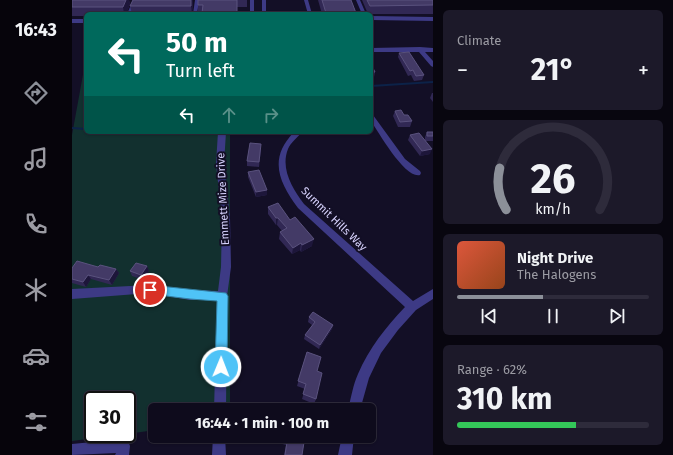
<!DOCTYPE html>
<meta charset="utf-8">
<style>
body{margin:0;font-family:"Fira Sans",sans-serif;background:#1c1929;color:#f1f3f6;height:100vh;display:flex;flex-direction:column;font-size:15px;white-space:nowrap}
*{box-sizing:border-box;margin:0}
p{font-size:13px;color:#9b9ba3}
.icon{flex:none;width:22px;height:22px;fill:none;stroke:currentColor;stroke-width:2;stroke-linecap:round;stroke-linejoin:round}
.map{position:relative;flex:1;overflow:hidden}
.panel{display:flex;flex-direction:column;gap:10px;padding:10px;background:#08060f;width:240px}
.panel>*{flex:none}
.top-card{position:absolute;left:12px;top:12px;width:289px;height:122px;border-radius:6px;box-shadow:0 1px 3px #0004,0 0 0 1px #2e2b3b;background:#00695c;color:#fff;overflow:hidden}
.speed{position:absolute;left:12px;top:391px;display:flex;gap:8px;font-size:20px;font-weight:700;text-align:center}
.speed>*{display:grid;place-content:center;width:52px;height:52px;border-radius:50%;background:#0e0b1c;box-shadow:0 1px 3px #0004,0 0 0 1px #2e2b3b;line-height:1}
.speed .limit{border:2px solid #111;border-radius:6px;background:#fff;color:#111}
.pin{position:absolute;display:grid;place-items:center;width:34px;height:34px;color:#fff;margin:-17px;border:2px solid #fff;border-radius:50%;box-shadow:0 1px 4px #0007}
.me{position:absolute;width:44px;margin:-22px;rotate:1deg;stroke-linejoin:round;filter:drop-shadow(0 0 3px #0008)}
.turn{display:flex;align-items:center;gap:14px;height:84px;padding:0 16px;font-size:18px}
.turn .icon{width:52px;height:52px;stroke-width:2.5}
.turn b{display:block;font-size:28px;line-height:34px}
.lanes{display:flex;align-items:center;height:38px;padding:0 16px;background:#0003;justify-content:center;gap:20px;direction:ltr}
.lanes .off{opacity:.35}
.big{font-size:30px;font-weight:700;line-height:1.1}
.panel .card{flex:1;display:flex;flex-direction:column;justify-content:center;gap:6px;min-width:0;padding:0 14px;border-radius:6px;background:#1c1929}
.panel .dial{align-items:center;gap:0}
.dial svg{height:104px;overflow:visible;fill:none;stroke:#2e2b3b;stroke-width:7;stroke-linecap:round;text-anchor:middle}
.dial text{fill:#f1f3f6;stroke:none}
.song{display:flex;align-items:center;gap:12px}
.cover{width:48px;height:48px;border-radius:6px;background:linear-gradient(135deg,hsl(10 70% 55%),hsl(20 70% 35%))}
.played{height:4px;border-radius:2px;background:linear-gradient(90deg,#8c9099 45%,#2e2b3b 45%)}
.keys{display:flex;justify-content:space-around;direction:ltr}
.heat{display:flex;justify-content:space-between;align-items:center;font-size:22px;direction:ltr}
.charge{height:6px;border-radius:3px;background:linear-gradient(90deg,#34c759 62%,#2e2b3b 0)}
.trip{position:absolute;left:76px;top:403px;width:228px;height:40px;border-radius:6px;background:#0e0b1c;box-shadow:0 1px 3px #0004,0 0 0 1px #2e2b3b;font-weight:700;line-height:40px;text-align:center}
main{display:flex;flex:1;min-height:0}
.menu{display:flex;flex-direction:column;width:72px;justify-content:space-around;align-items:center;background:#06040b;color:#9b9ba3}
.menu .icon{width:28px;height:28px}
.menu .active{color:#8c9099}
.menu b{font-size:18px;color:#f1f3f6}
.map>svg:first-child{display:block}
.green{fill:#12302f}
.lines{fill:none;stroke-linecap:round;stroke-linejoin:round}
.stream{stroke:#0c2248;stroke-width:2}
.minor{fill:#3d3a85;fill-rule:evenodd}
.wall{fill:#312854}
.shaded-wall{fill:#1d163a}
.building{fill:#433a66;stroke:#5a527e}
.route{fill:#4fc3f7;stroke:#337fa1}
.labels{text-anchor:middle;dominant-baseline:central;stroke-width:4;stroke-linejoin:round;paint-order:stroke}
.street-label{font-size:11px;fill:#d9d4ff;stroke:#130f26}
</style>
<main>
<nav class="menu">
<b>16:43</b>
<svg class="icon active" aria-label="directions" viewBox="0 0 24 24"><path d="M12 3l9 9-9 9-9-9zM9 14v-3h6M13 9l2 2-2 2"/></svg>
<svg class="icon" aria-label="music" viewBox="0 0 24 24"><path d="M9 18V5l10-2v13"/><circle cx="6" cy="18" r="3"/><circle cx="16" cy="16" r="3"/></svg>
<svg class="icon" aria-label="phone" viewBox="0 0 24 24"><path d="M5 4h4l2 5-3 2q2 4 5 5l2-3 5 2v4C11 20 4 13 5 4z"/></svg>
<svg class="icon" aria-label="climate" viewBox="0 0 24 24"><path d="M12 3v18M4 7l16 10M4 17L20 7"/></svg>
<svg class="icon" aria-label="car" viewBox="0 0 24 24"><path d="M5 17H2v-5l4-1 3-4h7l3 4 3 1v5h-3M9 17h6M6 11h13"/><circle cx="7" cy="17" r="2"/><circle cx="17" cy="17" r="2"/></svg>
<svg class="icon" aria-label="filters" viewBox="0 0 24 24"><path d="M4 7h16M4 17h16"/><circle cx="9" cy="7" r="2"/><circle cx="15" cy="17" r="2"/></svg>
</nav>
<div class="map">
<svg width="361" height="455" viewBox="0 0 361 455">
<rect width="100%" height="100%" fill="#130f26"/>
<path class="green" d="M14,58V132H158V410H83V430L55,434V400H21V434H53L0,441V135Z"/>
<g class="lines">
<path class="stream" d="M299,86L361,82
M0,128L14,129"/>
<path class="minor" d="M61,0H65L59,14H55Z
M123,0H127L125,14H121Z
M178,0H182V14H178Z
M190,0H194V14H190Z
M232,0H236L240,14H236Z
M284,0H288L294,14H290Z
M299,16L361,17V21L299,20Z
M0,19H14V23H0Z
M348,47L361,48V52H353L361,61V67L359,66L347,52H299V48Z
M14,108V116L11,114V110Z
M299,114L301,115L333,159L348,171L349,173L348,175C333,179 307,133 299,121Z
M146,132H154L152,164L158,218L159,267L155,296L154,410H142L145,300H118L78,293L0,299V289L78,285L118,290L146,291L149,267L150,218L144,164Z
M222,132H230C225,138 219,142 216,149C208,169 221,189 232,204L341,301L361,289V299L344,310L326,330L309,353L297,378L288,410H276C279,398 281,385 286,374C297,348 314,327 333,307L226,208C207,182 196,159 222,132Z
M141,436H153L154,455H140Z
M270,436H282L280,455H266Z
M51,439L56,441L58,446L57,455H43L44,453L0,455V444Z"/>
</g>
<path class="wall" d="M0,0H57L58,4L54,14H14V16H0Z
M61,0H121L120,14H60L58,6Z
M126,0H175V7H165V14H126Z
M246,0H279L284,13V14H250Z
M290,0H361V14H296Z
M327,53L352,75L350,80L342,81L339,75L336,76L326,57Z
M299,59L300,62L299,65L303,72L302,77H299Z
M360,93H361V102L358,98Z
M323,111L340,121L338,127H326L321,116Z
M355,132H361V141H354L358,154L348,156L336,140L338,135L353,140V137Z
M189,149L187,167L175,166V161Z
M176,172L195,190V195L184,197L176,177Z
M196,207L218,220L240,246L229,252L228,250L220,254L207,239L208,232L210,231L205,225H204L196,214Z
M75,266L77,271L71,280L60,276L58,271Z
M26,267L44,269L47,273L40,285L19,279L14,287L0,283V268Z
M237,317L261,325L260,329L247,349L232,339L233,335L240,325L236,322Z
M235,352L245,371L244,399L242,404L230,399L233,389L225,386Z
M204,436H233L230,455H212L214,445L203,442Z"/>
<path class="shaded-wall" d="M54,0H57L58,4L54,14H52L51,7Z
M119,0H121V1L120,14L119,6Z
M189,144V149L187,167V162Z
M360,149L358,154L348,156L350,151Z
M195,190V195L184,197V192Z
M204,218H206L205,225H204Z
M242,239L240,246L229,252L230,245Z
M229,243L228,250L220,254L221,248Z
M75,266L77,271L71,280L69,275Z
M44,269L47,273L40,285L37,280Z
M16,275L19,279L14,287L11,282Z
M261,325L260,329L247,349L248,345Z"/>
<path class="building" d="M0,0H54L51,7H0Z
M61,0H119V6H58Z
M126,0H165V13H130L131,5H126Z
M250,0H279L284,13H254Z
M295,0H361V5L298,6Z
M337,52L352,75L344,76L341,70L338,71L327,53Z
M299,64L303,72H299Z
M329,110L332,115H336L340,121L328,122L323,111Z
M355,132H361V136H355Z
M347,133L360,149L350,151L338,135Z
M178,143L189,144L187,162L175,161Z
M187,170L195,190L184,192L176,172Z
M206,203L218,220L223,217L242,239L230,245L229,243L221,248L208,232L215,228L206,218H204L196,207Z
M5,261L26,267L28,265L44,269L37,280L16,275L11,282L0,279V268Z
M64,263L75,266L69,275L58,271Z
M241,312L261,325L248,345L233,335L243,322L237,317Z
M235,352L249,357L245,371L250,373L244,399L231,394L234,384L226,381Z
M204,436H233L230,455H213L215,442L203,438Z"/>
<path class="route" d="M78,285L154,293L156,296L155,367L153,372L149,373L145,372L143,367L145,301L118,299L78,294L74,293L73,290L74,286Z"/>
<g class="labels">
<g class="street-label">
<text transform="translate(151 199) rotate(-93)">Emmett Mize Drive</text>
<text transform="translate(262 219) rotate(44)">Summit Hills Way</text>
</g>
</g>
</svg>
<div class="speed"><div class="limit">30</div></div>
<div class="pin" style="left:78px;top:290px;background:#d93025"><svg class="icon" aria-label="arrive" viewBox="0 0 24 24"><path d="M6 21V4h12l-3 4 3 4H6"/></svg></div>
<svg class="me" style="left:149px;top:367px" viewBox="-20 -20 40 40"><circle r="17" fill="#4fc3f7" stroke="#fff" stroke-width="3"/><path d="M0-11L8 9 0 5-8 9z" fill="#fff"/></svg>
<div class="trip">16:44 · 1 min · 100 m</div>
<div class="top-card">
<div class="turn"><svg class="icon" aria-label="left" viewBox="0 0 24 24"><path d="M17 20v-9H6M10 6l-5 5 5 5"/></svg><div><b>50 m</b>Turn left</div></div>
<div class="lanes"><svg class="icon" aria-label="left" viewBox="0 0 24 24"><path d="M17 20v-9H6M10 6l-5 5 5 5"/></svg><svg class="icon off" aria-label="ahead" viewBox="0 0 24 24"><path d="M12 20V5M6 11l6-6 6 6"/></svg><svg class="icon off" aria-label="right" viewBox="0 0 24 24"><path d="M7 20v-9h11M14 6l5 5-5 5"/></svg></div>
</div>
</div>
<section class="panel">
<div class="card"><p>Climate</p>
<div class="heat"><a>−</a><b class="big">21°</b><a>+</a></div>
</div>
<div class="card dial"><svg viewBox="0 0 100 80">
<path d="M14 69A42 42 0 1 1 86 69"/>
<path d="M14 69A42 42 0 0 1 9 37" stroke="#8c9099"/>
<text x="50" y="56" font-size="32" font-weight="700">26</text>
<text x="50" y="72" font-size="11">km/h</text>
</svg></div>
<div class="card">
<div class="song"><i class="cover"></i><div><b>Night Drive</b><p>The Halogens</p></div></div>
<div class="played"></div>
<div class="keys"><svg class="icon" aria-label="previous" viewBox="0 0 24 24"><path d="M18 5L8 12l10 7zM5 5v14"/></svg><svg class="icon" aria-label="pause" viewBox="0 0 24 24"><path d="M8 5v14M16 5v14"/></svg><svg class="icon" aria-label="next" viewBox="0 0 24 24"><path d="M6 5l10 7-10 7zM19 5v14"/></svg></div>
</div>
<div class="card"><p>Range · 62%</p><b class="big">310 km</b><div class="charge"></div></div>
</section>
</main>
